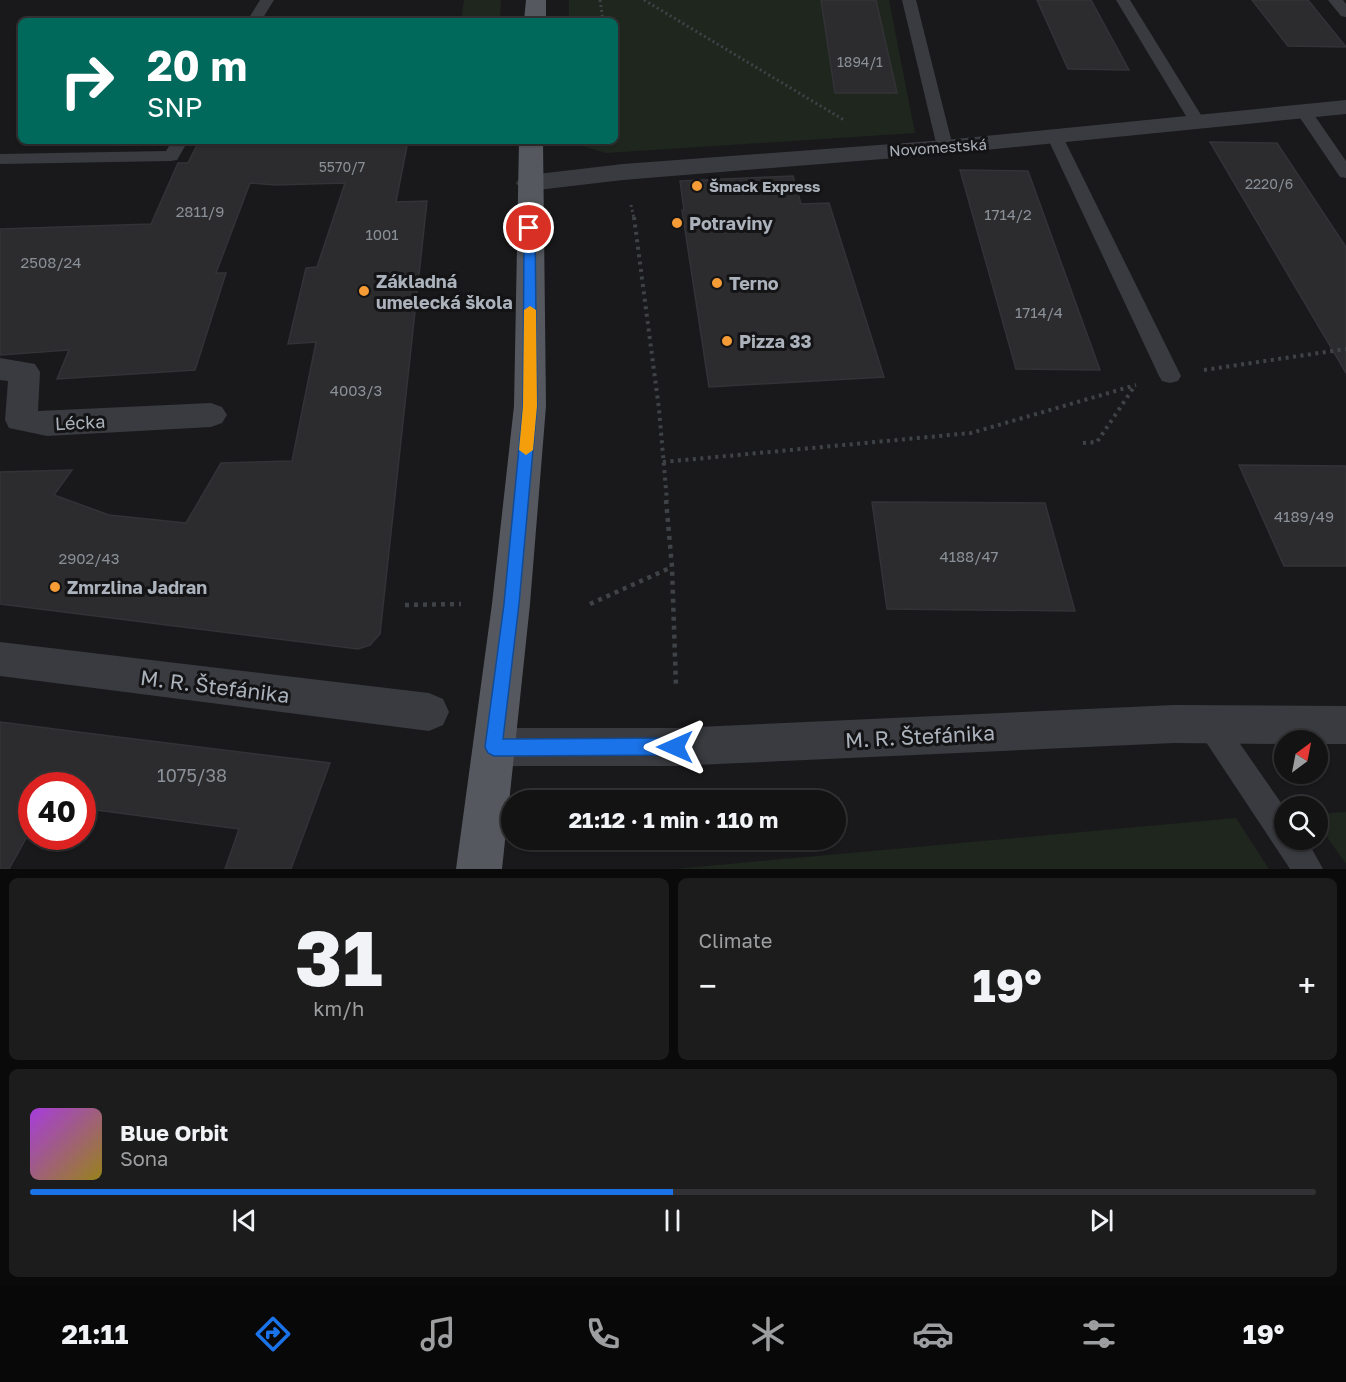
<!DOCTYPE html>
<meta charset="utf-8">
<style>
body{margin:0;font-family:"Golos Text",sans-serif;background:#1c1c1d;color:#f1f3f6;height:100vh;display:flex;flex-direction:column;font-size:22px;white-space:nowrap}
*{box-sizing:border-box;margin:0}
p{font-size:20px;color:#9d9ea0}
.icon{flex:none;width:33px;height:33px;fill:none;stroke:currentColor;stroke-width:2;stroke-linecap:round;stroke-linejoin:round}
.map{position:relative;height:869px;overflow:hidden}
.side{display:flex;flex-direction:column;gap:9px;padding:9px;background:#0a0a0b;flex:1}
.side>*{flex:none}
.banner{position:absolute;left:18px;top:18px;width:600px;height:126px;border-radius:9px;box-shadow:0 2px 4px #0004,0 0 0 2px #323234;background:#00695c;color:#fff;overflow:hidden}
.needle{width:39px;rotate:32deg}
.controls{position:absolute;left:1274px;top:730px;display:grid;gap:12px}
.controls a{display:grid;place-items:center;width:54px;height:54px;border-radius:50%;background:#131314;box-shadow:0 2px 4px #0004,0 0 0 2px #323234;font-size:30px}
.speed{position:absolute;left:18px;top:772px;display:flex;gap:12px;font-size:30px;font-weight:700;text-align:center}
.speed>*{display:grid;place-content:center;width:78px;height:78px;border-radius:50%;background:#131314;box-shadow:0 2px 4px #0004,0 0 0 2px #323234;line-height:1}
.speed .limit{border:9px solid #d22;background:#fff;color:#111}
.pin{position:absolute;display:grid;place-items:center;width:51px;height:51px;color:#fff;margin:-26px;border:3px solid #fff;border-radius:50%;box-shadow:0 2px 6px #0007}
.me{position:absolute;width:66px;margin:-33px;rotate:270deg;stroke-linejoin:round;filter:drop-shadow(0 0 4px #0008)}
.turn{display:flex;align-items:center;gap:21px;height:126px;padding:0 30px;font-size:27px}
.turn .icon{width:78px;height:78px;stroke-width:2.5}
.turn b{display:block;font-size:42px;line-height:51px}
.big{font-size:45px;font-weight:700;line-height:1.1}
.side .widget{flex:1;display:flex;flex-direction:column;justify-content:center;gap:9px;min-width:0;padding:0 21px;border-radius:9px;background:#1c1c1d}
.side .dial{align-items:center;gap:0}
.dial b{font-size:78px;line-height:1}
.song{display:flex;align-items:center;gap:18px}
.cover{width:72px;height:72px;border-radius:9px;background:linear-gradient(135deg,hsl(280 70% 55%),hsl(50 70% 35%))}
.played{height:6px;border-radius:3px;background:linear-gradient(90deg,#1a73e8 50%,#323234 50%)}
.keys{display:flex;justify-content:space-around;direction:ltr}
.heat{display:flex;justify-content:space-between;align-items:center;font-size:33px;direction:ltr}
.side .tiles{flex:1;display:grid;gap:9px;grid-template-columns:1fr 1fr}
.widget:last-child{grid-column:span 2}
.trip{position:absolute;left:501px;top:790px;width:345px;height:60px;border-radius:30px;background:#131314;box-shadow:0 2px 4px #0004,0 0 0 2px #323234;font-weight:700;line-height:60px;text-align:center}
.tab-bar{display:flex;height:96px;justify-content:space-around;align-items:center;background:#080808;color:#9d9ea0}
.tab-bar .icon{width:42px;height:42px}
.tab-bar .on{color:#1a73e8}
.tab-bar b{font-size:27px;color:#f1f3f6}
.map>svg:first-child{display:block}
.green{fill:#1e261e}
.building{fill:#2c2c2f;stroke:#333337;stroke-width:1.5}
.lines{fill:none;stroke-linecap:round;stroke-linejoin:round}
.path-far2{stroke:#3f4347;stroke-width:3;stroke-dasharray:2 3;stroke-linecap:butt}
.path-far1{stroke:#3f4347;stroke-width:4;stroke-dasharray:3 4.5;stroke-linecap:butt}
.path{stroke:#3f4347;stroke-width:4.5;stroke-dasharray:4 5;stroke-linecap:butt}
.service{fill:#393b40;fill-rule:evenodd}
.minor{fill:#393b40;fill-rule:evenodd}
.tertiary{fill:#393b40;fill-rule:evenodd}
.primary{fill:#55595f;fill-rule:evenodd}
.route{fill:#1a73e8;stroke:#114b97;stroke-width:1.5}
.slow{fill:#f59e0b}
.poi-dot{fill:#f69c36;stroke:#141416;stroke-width:2}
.labels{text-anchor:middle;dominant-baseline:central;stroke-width:6;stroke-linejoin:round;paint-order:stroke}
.far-number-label{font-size:14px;fill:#8a9097}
.far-street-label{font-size:15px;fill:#abb2bb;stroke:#141416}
.far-poi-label{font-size:15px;font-weight:bold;fill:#abb2bb;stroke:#141416;text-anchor:start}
.number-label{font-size:15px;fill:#8a9097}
.poi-label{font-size:18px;font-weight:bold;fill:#abb2bb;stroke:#141416;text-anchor:start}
.street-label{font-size:18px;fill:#abb2bb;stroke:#141416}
.near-number-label{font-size:18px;fill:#8a9097}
.near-street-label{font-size:21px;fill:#abb2bb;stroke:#141416}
</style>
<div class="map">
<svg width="1346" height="869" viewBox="0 0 1346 869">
<rect width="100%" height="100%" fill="#19191b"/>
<path class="green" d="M464,0H501L500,21H461Z
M569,0H889L915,133L606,153L569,142L615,141V21H569Z
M1346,812V864L1317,823V814Z
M1236,818L1269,869H674Z"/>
<path class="building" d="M821,0H876L897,93H835Z
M1037,0H1091L1129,70L1068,69Z
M1252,0H1308L1346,47L1288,46Z
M199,141H408L396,202L427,201L380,634L370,645L358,649L0,604V472L72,470L54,495L109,515L186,523L221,463L292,461L316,342L288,344L306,268L317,267L345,183L275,185L250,183L216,273H226L195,370L57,379L69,350L0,355V229L151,224L178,163H188Z
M1210,142L1277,143L1346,247V373Z
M960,170L1028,171L1100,370L1016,369Z
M793,176L801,204L829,203L884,377L709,387L682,210H684L680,181Z
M1239,465L1346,466V566H1284Z
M872,502L1045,503L1075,611L887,609Z
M0,722L94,734L330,763L291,869H225L239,829L82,808V786H32V834L29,833L9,869H0Z"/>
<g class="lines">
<path class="path-far2" d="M600,0L603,21
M644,0L844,120
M615,119L617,139
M631,205L634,218"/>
<path class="path-far1" d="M634,217L659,409L667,501
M1204,370L1346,349
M1083,443L1097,442L1134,387
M663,462L971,433L1136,385"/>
<path class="path" d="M666,500L672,567L676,687
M590,604L672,567
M405,605L461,604"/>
<path class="service" d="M260,0H274L261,21H247Z
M902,0H916L953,147L951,151H939L937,147Z
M1116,0H1130L1206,123L1204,126H1192Z
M1328,0H1343L1346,4V17L1341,16Z
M1304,107L1310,109L1346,161V178L1340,177L1296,112Z
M1055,132L1063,137L1181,376L1178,381L1170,383L1162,381L1159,376L1047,137Z
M172,141H188L177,160L171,161L0,164V154L166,151Z
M1210,711L1220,715L1284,807V840H1307L1323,869H1290L1200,733L1196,724L1200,715Z"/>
<path class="minor" d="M1346,100V114L945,154L623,180L529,191L520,188L516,183L520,178L529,175L623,164L945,140Z
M0,358L35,364L40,372L38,411L211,403L222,407L227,415L222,423L211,427L47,436L9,428L5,420L8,381L0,380Z
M0,642L429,693L443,699L449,712L443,725L429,731L0,676Z"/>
<path class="tertiary" d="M1174,705L1346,706V744H1317V741H1284V744L1174,743L675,766H494L479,761L473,747L479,733L494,728H675Z"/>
<path class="primary" d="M526,0H546V21H524Z
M519,141H543L546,406L530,604L502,869H456L492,604L514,406Z"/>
</g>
<path class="route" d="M529,224L535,228L537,406L519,604L503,739L675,738L681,741L684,747L681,752L675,755L494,756L488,753L485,747L504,604L523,406L524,228Z"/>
<path class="slow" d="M530,306L536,310L537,406L533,450L526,455L519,450L523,406L524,310Z"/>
<g class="poi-dot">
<circle cx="697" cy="186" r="6"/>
<circle cx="677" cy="223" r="6"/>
<circle cx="717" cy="283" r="6"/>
<circle cx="364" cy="291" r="6"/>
<circle cx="727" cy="341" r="6"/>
<circle cx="55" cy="587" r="6"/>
</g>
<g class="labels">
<g class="far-number-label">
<text x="860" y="61">1894/1</text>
<text x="342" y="166">5570/7</text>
<text x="1269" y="183">2220/6</text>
</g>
<g class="far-street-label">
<text transform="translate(938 147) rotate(-4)">Novomestská</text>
</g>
<g class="far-poi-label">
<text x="709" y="186">Šmack Express</text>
</g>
<g class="number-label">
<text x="200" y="211">2811/9</text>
<text x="1008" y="214">1714/2</text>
<text x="382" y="234">1001</text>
<text x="51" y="262">2508/24</text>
<text x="1039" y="312">1714/4</text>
<text x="356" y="390">4003/3</text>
<text x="1304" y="516">4189/49</text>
<text x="969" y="556">4188/47</text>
<text x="89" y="558">2902/43</text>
</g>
<g class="poi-label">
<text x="689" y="223">Potraviny</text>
<text x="376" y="281">Základná<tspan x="376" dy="21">umelecká škola</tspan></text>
<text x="729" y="283">Terno</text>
<text x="739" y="341">Pizza 33</text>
<text x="67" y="587">Zmrzlina Jadran</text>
</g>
<g class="street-label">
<text transform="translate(80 422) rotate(-3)">Lécka</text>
</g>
<g class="near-number-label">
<text x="192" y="775">1075/38</text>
</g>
<g class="near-street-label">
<text transform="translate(215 686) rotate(7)">M. R. Štefánika</text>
<text transform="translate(920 736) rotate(-3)">M. R. Štefánika</text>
</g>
</g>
</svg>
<div class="controls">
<a><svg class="needle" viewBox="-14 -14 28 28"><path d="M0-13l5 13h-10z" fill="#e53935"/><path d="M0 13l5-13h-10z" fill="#9d9ea0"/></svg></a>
<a><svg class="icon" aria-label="search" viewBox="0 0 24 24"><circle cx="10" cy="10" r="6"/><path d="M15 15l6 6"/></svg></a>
</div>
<div class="speed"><div class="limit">40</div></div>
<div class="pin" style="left:529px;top:228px;background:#d93025"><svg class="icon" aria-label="arrive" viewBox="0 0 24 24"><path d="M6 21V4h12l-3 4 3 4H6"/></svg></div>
<svg class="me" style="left:675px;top:747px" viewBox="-20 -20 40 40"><path d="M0-17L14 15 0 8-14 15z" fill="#1a73e8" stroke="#fff" stroke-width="4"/></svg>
<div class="trip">21:12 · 1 min · 110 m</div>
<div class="banner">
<div class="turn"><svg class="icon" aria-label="right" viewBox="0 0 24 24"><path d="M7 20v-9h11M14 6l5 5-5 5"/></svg><div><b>20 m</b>SNP</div></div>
</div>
</div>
<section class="side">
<div class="tiles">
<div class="widget dial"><b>31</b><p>km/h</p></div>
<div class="widget"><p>Climate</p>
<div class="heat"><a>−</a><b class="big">19°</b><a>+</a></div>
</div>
<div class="widget">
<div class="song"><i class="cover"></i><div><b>Blue Orbit</b><p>Sona</p></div></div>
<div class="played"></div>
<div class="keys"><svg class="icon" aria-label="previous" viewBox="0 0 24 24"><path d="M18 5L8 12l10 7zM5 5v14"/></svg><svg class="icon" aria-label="pause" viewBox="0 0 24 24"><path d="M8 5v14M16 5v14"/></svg><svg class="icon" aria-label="next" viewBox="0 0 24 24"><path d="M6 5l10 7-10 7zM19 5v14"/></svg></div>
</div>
</div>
</section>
<nav class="tab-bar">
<b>21:11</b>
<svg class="icon on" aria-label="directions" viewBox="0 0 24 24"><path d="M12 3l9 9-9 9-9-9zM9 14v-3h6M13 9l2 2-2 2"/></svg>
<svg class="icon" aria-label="music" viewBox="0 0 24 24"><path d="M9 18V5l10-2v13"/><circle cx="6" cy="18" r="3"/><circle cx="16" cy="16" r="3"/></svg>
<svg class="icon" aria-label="phone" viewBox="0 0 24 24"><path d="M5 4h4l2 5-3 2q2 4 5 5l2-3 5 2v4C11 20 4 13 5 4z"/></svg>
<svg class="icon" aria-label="climate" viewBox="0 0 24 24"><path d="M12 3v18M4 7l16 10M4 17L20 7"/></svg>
<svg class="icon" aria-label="car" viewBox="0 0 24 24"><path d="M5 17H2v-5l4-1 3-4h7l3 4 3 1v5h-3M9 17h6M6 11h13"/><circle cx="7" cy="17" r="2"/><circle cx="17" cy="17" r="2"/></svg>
<svg class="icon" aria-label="filters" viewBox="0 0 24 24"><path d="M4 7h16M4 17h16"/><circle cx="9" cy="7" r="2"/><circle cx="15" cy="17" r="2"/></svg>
<b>19°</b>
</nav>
